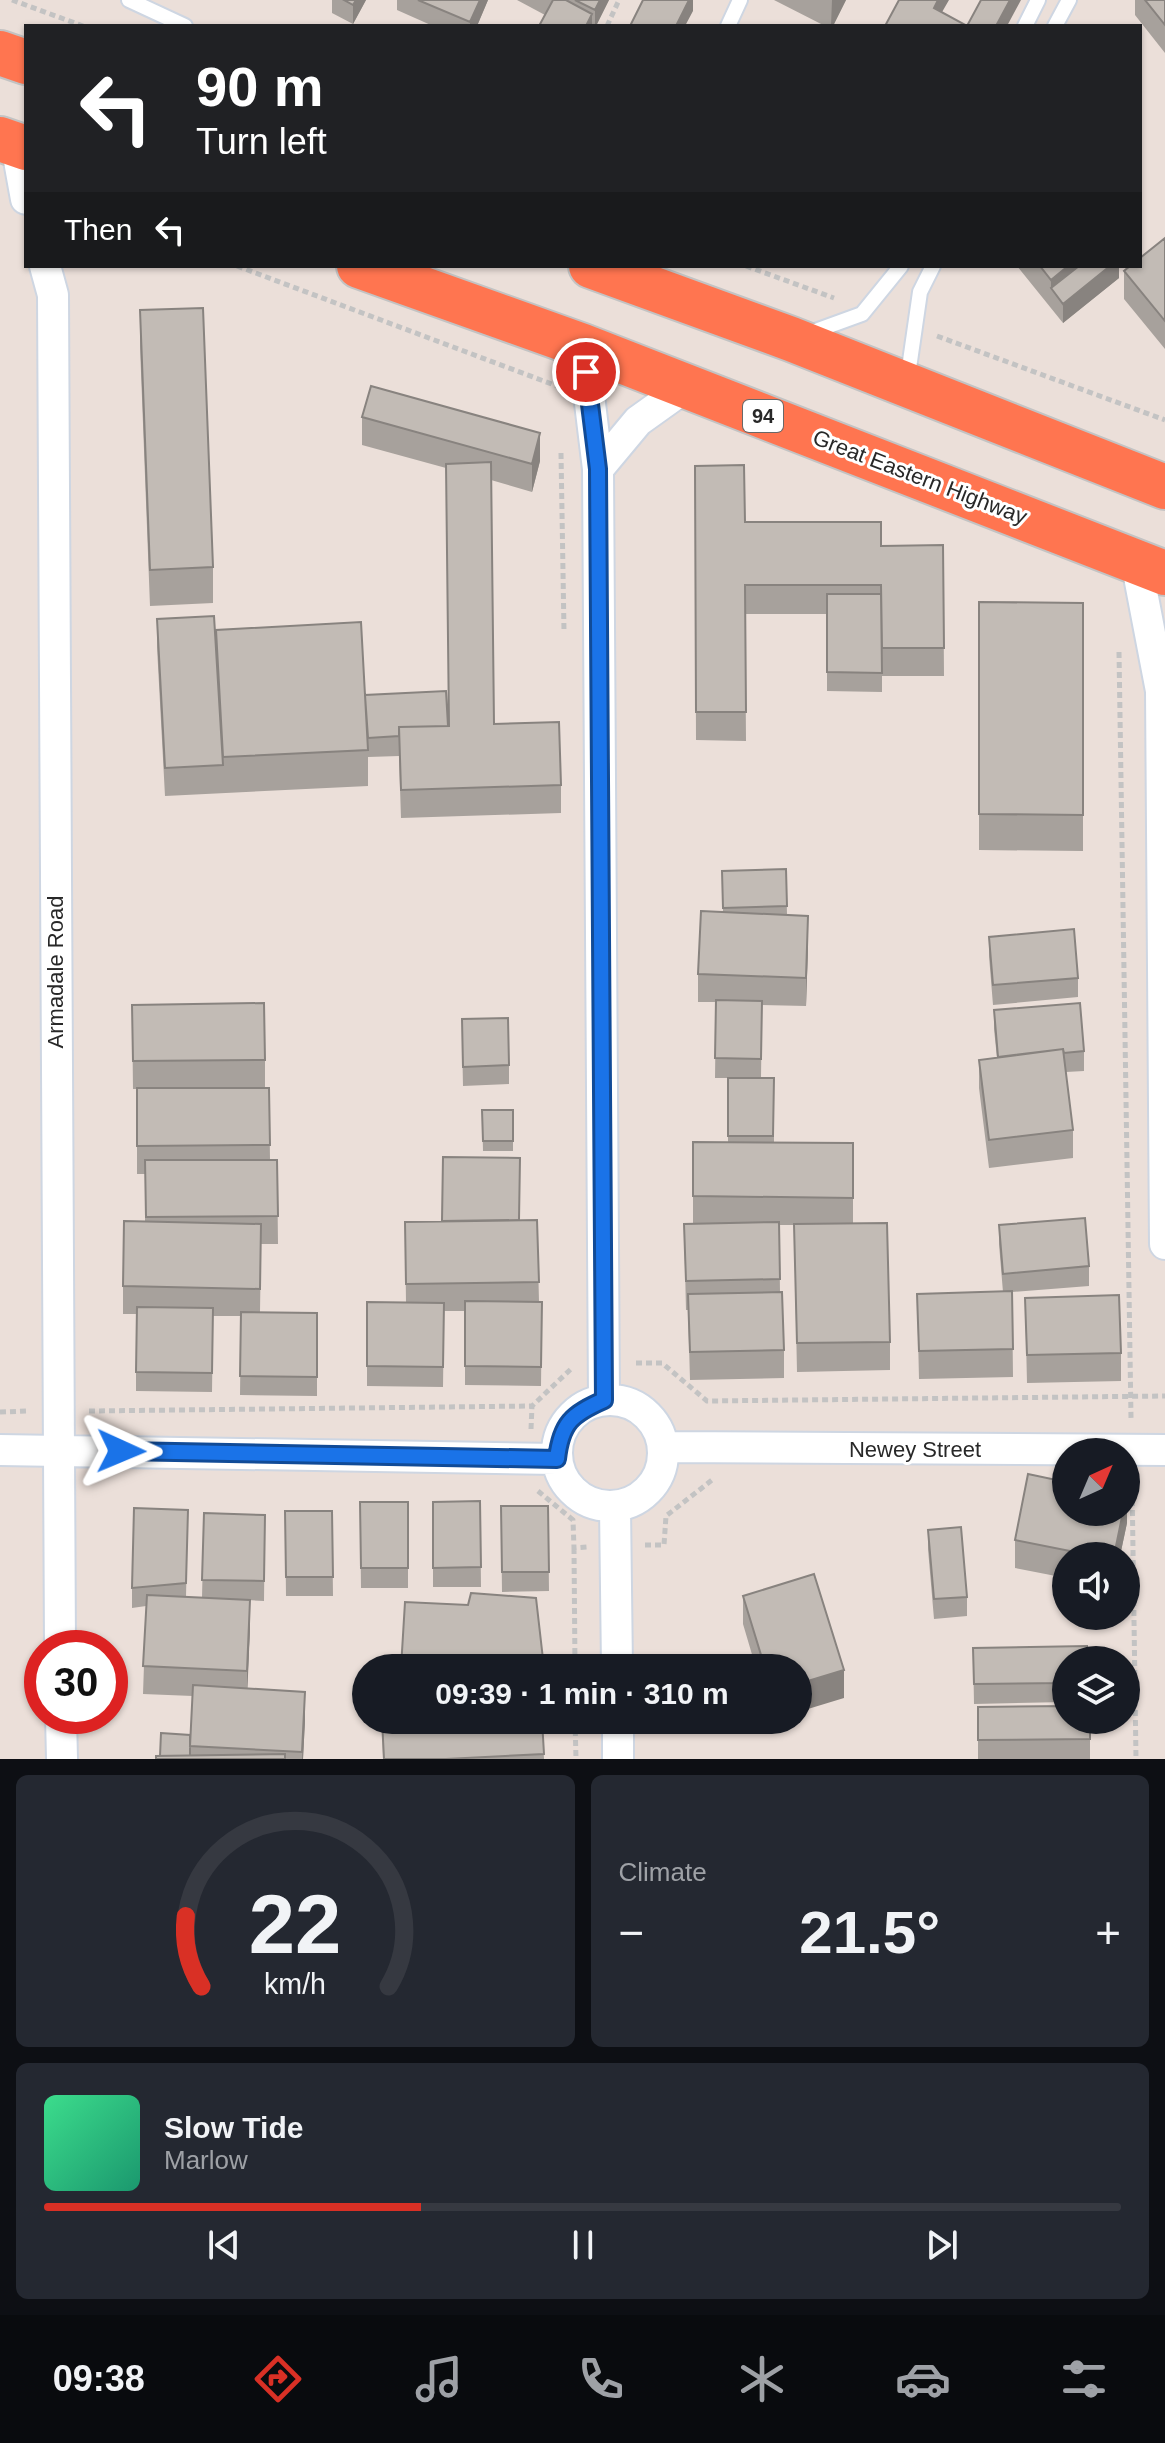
<!DOCTYPE html>
<meta charset="utf-8">
<style>
body{margin:0;font-family:Arial,sans-serif;background:#242831;color:#f1f3f6;height:100vh;display:flex;flex-direction:column;font-size:30px;white-space:nowrap}
*{box-sizing:border-box;margin:0}
p{font-size:26px;color:#9ea1a6}
.icon{flex:none;width:44px;height:44px;fill:none;stroke:currentColor;stroke-width:2;stroke-linecap:round;stroke-linejoin:round}
.map{position:relative;height:1759px;overflow:hidden}
.side{display:flex;flex-direction:column;gap:16px;padding:16px;background:#0d0f14;flex:1}
.side>*{flex:none}
.guide{position:absolute;left:24px;top:24px;width:1118px;height:244px;border-radius:0px;box-shadow:0 2px 6px #0004;background:#202124;color:#fff;overflow:hidden}
.needle{width:52px;rotate:44deg}
.controls{position:absolute;left:1052px;top:1438px;display:grid;gap:16px}
.controls a{display:grid;place-items:center;width:88px;height:88px;border-radius:50%;background:#171b24;box-shadow:0 2px 6px #0004;font-size:40px}
.speed{position:absolute;left:24px;top:1630px;display:flex;gap:16px;font-size:40px;font-weight:700;text-align:center}
.speed>*{display:grid;place-content:center;width:104px;height:104px;border-radius:50%;background:#171b24;box-shadow:0 2px 6px #0004;line-height:1}
.speed .limit{border:12px solid #d22;background:#fff;color:#111}
.pin{position:absolute;display:grid;place-items:center;width:68px;height:68px;color:#fff;margin:-34px;border:4px solid #fff;border-radius:50%;box-shadow:0 2px 8px #0007}
.me{position:absolute;width:88px;margin:-44px;rotate:91deg;stroke-linejoin:round;filter:drop-shadow(0 0 6px #0008)}
.turn{display:flex;align-items:center;gap:28px;height:168px;padding:0 40px;font-size:36px}
.turn .icon{width:104px;height:104px;stroke-width:2.5}
.turn b{display:block;font-size:56px;line-height:68px}
.then{display:flex;align-items:center;height:76px;padding:0 40px;background:#0003;gap:16px;font-size:30px}
.big{font-size:60px;font-weight:800;line-height:1.1}
.side .tile{flex:1;display:flex;flex-direction:column;justify-content:center;gap:12px;min-width:0;padding:0 28px;border-radius:12px;background:#242831}
.side .dial{align-items:center;gap:0}
.dial svg{height:208px;overflow:visible;fill:none;stroke:#363941;stroke-width:7;stroke-linecap:round;text-anchor:middle}
.dial text{fill:#f1f3f6;stroke:none}
.song{display:flex;align-items:center;gap:24px}
.cover{width:96px;height:96px;border-radius:12px;background:linear-gradient(135deg,hsl(150 70% 55%),hsl(160 70% 35%))}
.played{height:8px;border-radius:4px;background:linear-gradient(90deg,#d93025 35%,#363941 35%)}
.keys{display:flex;justify-content:space-around;direction:ltr}
.heat{display:flex;justify-content:space-between;align-items:center;font-size:44px;direction:ltr}
.side .tiles{flex:1;display:grid;gap:16px;grid-template-columns:1fr 1fr}
.tile:last-child{grid-column:span 2}
.trip{position:absolute;left:352px;top:1654px;width:460px;height:80px;border-radius:40px;background:#171b24;box-shadow:0 2px 6px #0004;font-weight:800;line-height:80px;text-align:center}
.tab-bar{display:flex;height:128px;justify-content:space-around;align-items:center;background:#090b0e;color:#9ea1a6}
.tab-bar .icon{width:56px;height:56px}
.tab-bar .on{color:#d93025}
.tab-bar b{font-size:36px;color:#f1f3f6}
.map>svg:first-child{display:block}
.lines{fill:none;stroke-linecap:round;stroke-linejoin:round}
.lane-casing{stroke:#ced6e2;stroke-width:18}
.street-casing{stroke:#ced6e2;stroke-width:34}
.highway-casing{stroke:#c3c3c3;stroke-width:48}
.path{stroke:#c3c3c3;stroke-width:5;stroke-dasharray:6 4;stroke-linecap:butt}
.lane{stroke:#fff;stroke-width:14}
.street{stroke:#fff;stroke-width:30}
.highway{stroke:#ff7550;stroke-width:44}
.wall{fill:#a7a19c}
.shaded-wall{fill:#88837f}
.building{fill:#c2bbb5;stroke:#88837f;stroke-width:2}
.route-casing{stroke:#114b97;stroke-width:20}
.route{stroke:#1a73e8;stroke-width:14}
.labels{text-anchor:middle;dominant-baseline:central;stroke-width:6;stroke-linejoin:round;paint-order:stroke}
.shield{fill:#fff;stroke:#686868;stroke-width:2}
.shield-label{font-size:20px;font-weight:bold;fill:#282828}
.street-label{font-size:22px;fill:#282828;stroke:#fff}
</style>
<div class="map">
<svg width="1165" height="1759" viewBox="0 0 1165 1759">
<rect width="100%" height="100%" fill="#ebdfd9"/>
<g class="lines">
<g class="lane-casing">
<path id="lane" d="M129,0L185,26
M728,26L740,0
M1025,26L1038,0
M1055,26L1069,0
M807,334L862,314L901,266
M907,382L920,292L933,266"/>
</g>
<g class="street-casing">
<path id="street" d="M16,144L26,199
M45,266L53,295L60,1648
M583,346L598,469L604,1400
M598,469L638,421L687,386
M1136,561L1161,691L1165,1244
M557 1453a53 53 0 1 1 106 0a53 53 0 1 1-106 0Z
M664,1447L1165,1450
M0,1450L557,1459
M615,1507L617,1668
M61,1716L62,1759
M618,1720V1759"/>
</g>
<g class="highway-casing">
<path id="highway" d="M0,53L26,62
M0,139L26,148
M359,266L583,346L1165,573
M591,266L791,339L1165,487"/>
</g>
<path class="path" d="M12,0L83,26
M607,26L619,0
M237,266L557,386
M746,266L834,298
M937,336L1165,420
M561,453L564,631
M1119,652L1131,1418
M636,1363H662L707,1401L1165,1396
M89,1411L532,1406L572,1368
M0,1412L27,1411
M531,1429L532,1406
M1132,1480L1136,1759
M538,1491L573,1520L574,1548L587,1547
M645,1545H664L666,1516L712,1480
M574,1548L575,1668
M575,1720L576,1759"/>
<use href="#lane" class="lane"/>
<use href="#street" class="street"/>
<use href="#highway" class="highway"/>
</g>
<path class="wall" d="M332,0H366L353,24L332,13Z
M397,0H488L477,26H433L397,10Z
M517,0H609L596,26H539L545,15Z
M774,0H846L833,26H825Z
M1135,0H1165V53L1135,15Z
M1165,238V349L1124,299V271Z
M1017,266H1119V278L1063,323Z
M140,310L213,567V603L150,606L140,346Z
M362,417L540,461L532,492L491,480L494,724L561,785V813L401,818L399,756L368,757V786L165,796L157,647V619L216,637L449,726L446,468L362,445Z
M695,466L745,522L881,546L943,545L944,676H882V692L827,691V614H745L746,741L696,740Z
M979,602L1083,603V851L979,850Z
M786,869L787,915L808,944L806,1006L762,1005L761,1078H774V1143H853V1223L890,1342V1370L797,1372L794,1225H779L780,1292L784,1350V1378L690,1380L688,1310H686L684,1224H693V1142H728V1078H715L716,1002H698V974L723,912L722,871Z
M989,937L1078,978V997L993,1005L989,956Z
M132,1005L265,1060V1088H269L270,1160H277L278,1244H261L260,1312L317,1313V1396L240,1395L241,1316H213L212,1392L136,1391V1314H123V1286L145,1222V1174H137V1089H133Z
M994,1010L1084,1051V1071L1066,1072L1073,1130V1158L989,1168L979,1088V1060L997,1058L994,1029Z
M462,1038L509,1065V1084L463,1086Z
M482,1110H513V1151H483Z
M537,1220L539,1302H542L541,1386L465,1385V1311H444L443,1387L367,1386V1302H406L405,1222Z
M999,1225L1089,1266V1286L1012,1292L1013,1377L919,1379L917,1294L1003,1292L999,1244Z
M1025,1298L1121,1353V1381L1027,1383Z
M480,1501L481,1587H433V1502Z
M360,1502H408V1588H361Z
M501,1506H548L549,1591L502,1592Z
M188,1510L186,1597L202,1598L204,1513L265,1515L264,1601L248,1600L250,1628L247,1688L305,1720L303,1759H156L190,1735L193,1696L143,1694L146,1606L132,1608V1588Z
M285,1511H332L333,1596H286Z
M1127,1523L1120,1556H1066V1578L1015,1568V1540Z
M928,1530L967,1597V1616L934,1619L928,1549Z
M743,1596L844,1698L798,1668H756L743,1624Z
M973,1648L1066,1660V1702L974,1704Z
M978,1707L1090,1720V1759H978Z
M382,1720H547H542L544,1759H383Z"/>
<path class="shaded-wall" d="M356,0H366L353,24V5Z
M480,0H488L477,26H470V22Z
M600,0H609L596,26H595V10Z
M689,0H693V11L685,26H676Z
M832,0H846L833,26H831Z
M938,0H949L934,26V8Z
M1010,0H1021L1007,26H996Z
M592,14V26H586Z
M1068,266H1103L1051,288V280Z
M1110,266H1119V278L1063,323V304Z
M540,433V461L532,492V464Z
M808,916V944L806,1006V978Z
M1127,1495V1523L1120,1556H1114L1123,1512H1126Z
M250,1600V1628L247,1699V1671Z
M844,1670V1698L798,1712V1684Z
M305,1692V1720L303,1759H302Z"/>
<path class="building" d="M344,0H356L353,5Z
M418,0H480L470,22Z
M553,0H566L592,14L586,26H539Z
M575,0H600L595,10Z
M643,0H689L676,26H630Z
M899,0H938L934,8L967,26L981,0H1010L996,26H885Z
M1145,0H1165V25Z
M1165,238V321L1124,271L1130,266H1140V258Z
M1040,266H1068L1051,280Z
M1079,266H1110L1063,304L1051,288Z
M203,308L213,567L150,570L140,310Z
M371,386L540,433L532,464L362,417Z
M491,462L494,724L559,722L561,785L401,790L399,727L449,726L446,464Z
M744,465L745,522H881V546L943,545L944,648H882L881,585H745L746,712H696L695,466Z
M827,594H881L882,673L827,672Z
M979,602L1083,603V815L979,814Z
M214,616L223,765L165,768L157,619Z
M361,622L368,750L223,757L216,630Z
M446,691L448,726L399,727V736L368,738L365,695Z
M786,869L787,906L723,908L722,871Z
M701,911L808,916L806,978L698,974Z
M1074,929L1078,978L993,985L989,937Z
M716,1000L762,1001L761,1059L715,1058Z
M264,1003L265,1060L133,1061L132,1005Z
M1080,1003L1084,1051L1064,1053L1063,1049L998,1057L994,1010Z
M508,1018L509,1065L463,1067L462,1019Z
M1063,1049L1073,1130L989,1140L979,1060Z
M728,1078H774L773,1136H728Z
M137,1088H269L270,1145L137,1146Z
M482,1110H513V1141H483Z
M693,1142L853,1143V1198L693,1196Z
M443,1157L520,1158L519,1220L442,1221Z
M145,1160H277L278,1216L146,1217Z
M1085,1218L1089,1266L1003,1274L999,1225Z
M537,1220L539,1282L406,1284L405,1222Z
M124,1221L261,1224L260,1289L123,1286Z
M779,1222L780,1279L686,1281L684,1224Z
M887,1223L890,1342L797,1343L794,1224Z
M1012,1291L1013,1349L919,1351L917,1294Z
M782,1292L784,1350L690,1352L688,1294Z
M1119,1295L1121,1353L1027,1355L1025,1298Z
M465,1301L542,1302L541,1367L465,1366Z
M367,1302L444,1303L443,1367L367,1366Z
M137,1307L213,1308L212,1373L136,1372Z
M241,1312L317,1313V1377L240,1376Z
M1028,1474L1066,1482V1512H1123L1114,1556H1095L1015,1540Z
M480,1501L481,1567L433,1568V1502Z
M360,1502H408V1568H361Z
M501,1506H548L549,1572H502Z
M134,1508L188,1510L186,1583L132,1588Z
M285,1511H332L333,1577H286Z
M204,1513L265,1515L264,1581L202,1580Z
M961,1527L967,1597L934,1599L928,1530Z
M814,1574L844,1670L798,1684V1668H765L743,1596Z
M471,1593L536,1598L544,1668H401L405,1602L468,1605Z
M147,1595L250,1600L247,1671L143,1666Z
M1087,1646V1660H1066V1683L974,1684L973,1648Z
M193,1685L305,1692L302,1752L190,1746Z
M1066,1706V1720H1090V1739L978,1740V1707Z
M382,1720H542L544,1754L446,1759H384Z
M161,1733L190,1735V1756H160Z
M285,1754V1759H156V1756Z"/>
<g class="lines">
<g class="route-casing">
<path id="route" d="M121,1451L557,1459C561,1423 572,1414 604,1400L598,469L586,372"/>
</g>
<use href="#route" class="route"/>
</g>
<g class="labels">
<rect class="shield" x="743" y="400" width="40" height="32" rx="6"/>
<g class="shield-label">
<text x="763" y="416">94</text>
</g>
<g class="street-label">
<text transform="translate(920 477) rotate(21)">Great Eastern Highway</text>
<text transform="translate(55 972) rotate(-90)">Armadale Road</text>
<text x="915" y="1449">Newey Street</text>
</g>
</g>
</svg>
<div class="controls">
<a><svg class="needle" viewBox="-14 -14 28 28"><path d="M0-13l5 13h-10z" fill="#e53935"/><path d="M0 13l5-13h-10z" fill="#9ea1a6"/></svg></a>
<a><svg class="icon" aria-label="sound" viewBox="0 0 24 24"><path d="M4 9h4l5-4v14l-5-4H4zM17 9q2 3 0 6"/></svg></a>
<a><svg class="icon" aria-label="layers" viewBox="0 0 24 24"><path d="M12 4l9 5-9 5-9-5zM3 14l9 5 9-5"/></svg></a>
</div>
<div class="speed"><div class="limit">30</div></div>
<div class="pin" style="left:586px;top:372px;background:#d93025"><svg class="icon" aria-label="arrive" viewBox="0 0 24 24"><path d="M6 21V4h12l-3 4 3 4H6"/></svg></div>
<svg class="me" style="left:121px;top:1451px" viewBox="-20 -20 40 40"><path d="M0-17L14 15 0 8-14 15z" fill="#1a73e8" stroke="#fff" stroke-width="4"/></svg>
<div class="trip">09:39 · 1 min · 310 m</div>
<div class="guide">
<div class="turn"><svg class="icon" aria-label="left" viewBox="0 0 24 24"><path d="M17 20v-9H6M10 6l-5 5 5 5"/></svg><div><b>90 m</b>Turn left</div></div>
<div class="then">Then<svg class="icon" aria-label="left" viewBox="0 0 24 24"><path d="M17 20v-9H6M10 6l-5 5 5 5"/></svg></div>
</div>
</div>
<section class="side">
<div class="tiles">
<div class="tile dial"><svg viewBox="0 0 100 80">
<path d="M14 69A42 42 0 1 1 86 69"/>
<path d="M14 69A42 42 0 0 1 8 42" stroke="#d93025"/>
<text x="50" y="56" font-size="32" font-weight="700">22</text>
<text x="50" y="72" font-size="11">km/h</text>
</svg></div>
<div class="tile"><p>Climate</p>
<div class="heat"><a>−</a><b class="big">21.5°</b><a>+</a></div>
</div>
<div class="tile">
<div class="song"><i class="cover"></i><div><b>Slow Tide</b><p>Marlow</p></div></div>
<div class="played"></div>
<div class="keys"><svg class="icon" aria-label="previous" viewBox="0 0 24 24"><path d="M18 5L8 12l10 7zM5 5v14"/></svg><svg class="icon" aria-label="pause" viewBox="0 0 24 24"><path d="M8 5v14M16 5v14"/></svg><svg class="icon" aria-label="next" viewBox="0 0 24 24"><path d="M6 5l10 7-10 7zM19 5v14"/></svg></div>
</div>
</div>
</section>
<nav class="tab-bar">
<b>09:38</b>
<svg class="icon on" aria-label="directions" viewBox="0 0 24 24"><path d="M12 3l9 9-9 9-9-9zM9 14v-3h6M13 9l2 2-2 2"/></svg>
<svg class="icon" aria-label="music" viewBox="0 0 24 24"><path d="M9 18V5l10-2v13"/><circle cx="6" cy="18" r="3"/><circle cx="16" cy="16" r="3"/></svg>
<svg class="icon" aria-label="phone" viewBox="0 0 24 24"><path d="M5 4h4l2 5-3 2q2 4 5 5l2-3 5 2v4C11 20 4 13 5 4z"/></svg>
<svg class="icon" aria-label="climate" viewBox="0 0 24 24"><path d="M12 3v18M4 7l16 10M4 17L20 7"/></svg>
<svg class="icon" aria-label="car" viewBox="0 0 24 24"><path d="M5 17H2v-5l4-1 3-4h7l3 4 3 1v5h-3M9 17h6M6 11h13"/><circle cx="7" cy="17" r="2"/><circle cx="17" cy="17" r="2"/></svg>
<svg class="icon" aria-label="filters" viewBox="0 0 24 24"><path d="M4 7h16M4 17h16"/><circle cx="9" cy="7" r="2"/><circle cx="15" cy="17" r="2"/></svg>
</nav>
